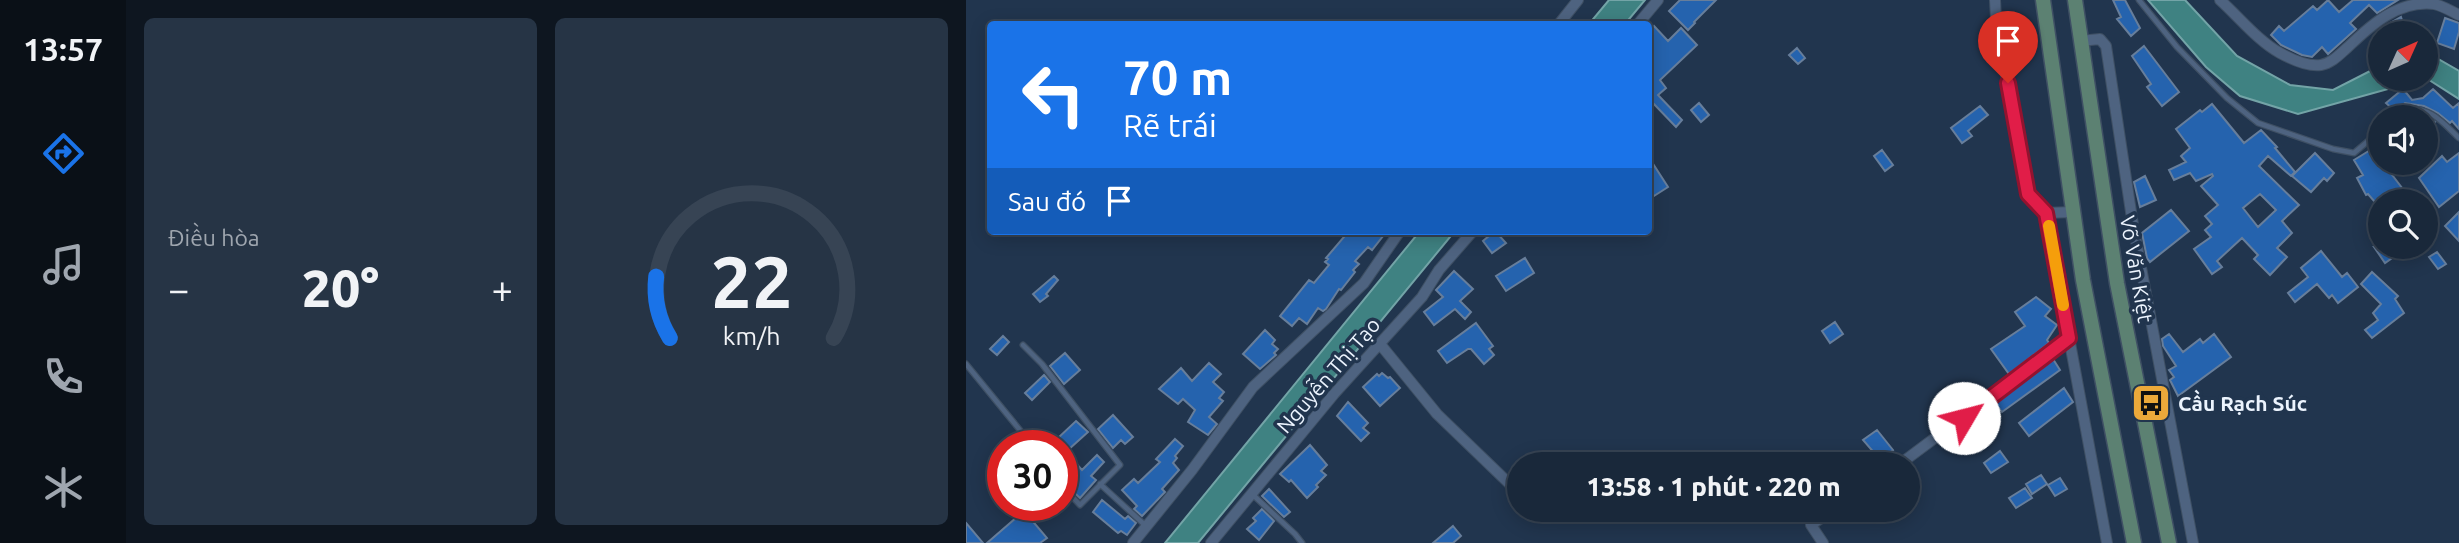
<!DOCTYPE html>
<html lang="vi">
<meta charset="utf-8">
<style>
body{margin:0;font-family:Ubuntu,sans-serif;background:#263445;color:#f1f3f6;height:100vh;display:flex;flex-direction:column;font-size:26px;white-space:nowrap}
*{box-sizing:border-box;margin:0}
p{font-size:23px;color:#9fa6af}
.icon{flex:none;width:38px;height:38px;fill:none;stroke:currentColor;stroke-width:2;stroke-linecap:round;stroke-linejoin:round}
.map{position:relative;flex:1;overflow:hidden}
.side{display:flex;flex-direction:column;gap:18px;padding:18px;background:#0e1620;width:840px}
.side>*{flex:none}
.banner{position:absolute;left:21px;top:21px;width:665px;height:214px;border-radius:7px;box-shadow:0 4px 18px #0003,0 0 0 2px #374454;background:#1a73e8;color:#fff;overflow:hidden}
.needle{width:46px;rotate:45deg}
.tools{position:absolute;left:1402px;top:21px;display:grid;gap:14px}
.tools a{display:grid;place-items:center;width:70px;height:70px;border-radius:50%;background:#19283a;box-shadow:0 4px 18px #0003,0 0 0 2px #374454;font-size:35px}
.speed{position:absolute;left:21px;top:430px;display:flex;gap:14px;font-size:35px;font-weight:700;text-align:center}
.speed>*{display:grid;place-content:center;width:91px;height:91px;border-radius:50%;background:#19283a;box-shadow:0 4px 18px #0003,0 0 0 2px #374454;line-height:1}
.speed .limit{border:10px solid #d22;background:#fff;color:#111}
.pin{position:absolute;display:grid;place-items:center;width:60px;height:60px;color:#fff;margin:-72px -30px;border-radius:50% 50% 50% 0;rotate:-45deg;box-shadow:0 0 7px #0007}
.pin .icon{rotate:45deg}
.me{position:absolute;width:77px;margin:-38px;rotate:53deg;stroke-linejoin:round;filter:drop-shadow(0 0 5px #0008)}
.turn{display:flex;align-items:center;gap:24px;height:147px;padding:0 21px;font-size:32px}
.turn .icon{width:91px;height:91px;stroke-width:2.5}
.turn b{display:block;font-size:49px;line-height:60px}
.then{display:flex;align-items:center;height:66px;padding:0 21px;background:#0003;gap:14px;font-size:26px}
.big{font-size:52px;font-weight:800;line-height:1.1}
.side .card{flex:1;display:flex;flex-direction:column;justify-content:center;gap:10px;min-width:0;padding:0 24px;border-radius:10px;background:#263445}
.side .dial{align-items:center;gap:0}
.dial svg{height:182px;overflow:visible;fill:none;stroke:#374454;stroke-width:7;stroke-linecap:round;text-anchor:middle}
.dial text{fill:#f1f3f6;stroke:none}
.heat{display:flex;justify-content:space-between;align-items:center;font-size:38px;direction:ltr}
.side .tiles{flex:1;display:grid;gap:18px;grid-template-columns:repeat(2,1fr)}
.trip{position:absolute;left:541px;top:452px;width:413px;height:70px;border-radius:35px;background:#19283a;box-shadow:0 4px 18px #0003,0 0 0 2px #374454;font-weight:800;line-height:70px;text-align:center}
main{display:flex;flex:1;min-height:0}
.tab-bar{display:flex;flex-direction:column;width:126px;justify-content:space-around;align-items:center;background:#0a1017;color:#9fa6af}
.tab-bar .icon{width:49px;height:49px}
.tab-bar .selected{color:#1a73e8}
.tab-bar b{font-size:32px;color:#f1f3f6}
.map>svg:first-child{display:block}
.water{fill:#3f8282;stroke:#73a4a7;stroke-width:2}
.building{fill:#2563ae;stroke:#677e9b;stroke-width:2;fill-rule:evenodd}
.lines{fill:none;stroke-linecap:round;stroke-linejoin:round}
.service-casing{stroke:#3f5064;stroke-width:7}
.minor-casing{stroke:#3f5064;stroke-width:12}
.secondary-casing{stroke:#3f5064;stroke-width:17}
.service{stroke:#4e6380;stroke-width:4.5}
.minor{stroke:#4e6380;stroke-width:10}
.secondary{stroke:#5c8172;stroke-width:14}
.route-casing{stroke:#92132f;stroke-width:18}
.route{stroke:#e11d48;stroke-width:12}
.slow{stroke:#f59e0b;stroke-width:12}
.labels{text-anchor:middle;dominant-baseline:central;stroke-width:7;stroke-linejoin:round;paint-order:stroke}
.street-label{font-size:21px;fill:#ecf4fe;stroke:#21354e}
.poi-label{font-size:21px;font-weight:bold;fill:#ecf4fe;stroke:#21354e;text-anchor:start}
</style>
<main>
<nav class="tab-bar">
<b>13:57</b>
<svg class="icon selected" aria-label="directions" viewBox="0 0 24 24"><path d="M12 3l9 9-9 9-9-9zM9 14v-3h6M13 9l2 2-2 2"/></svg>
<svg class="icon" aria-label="music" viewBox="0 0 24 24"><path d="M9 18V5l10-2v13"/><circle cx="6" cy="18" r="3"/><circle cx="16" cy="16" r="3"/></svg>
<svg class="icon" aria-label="phone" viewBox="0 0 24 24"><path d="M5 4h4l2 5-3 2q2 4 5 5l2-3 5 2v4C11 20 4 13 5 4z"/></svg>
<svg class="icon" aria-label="climate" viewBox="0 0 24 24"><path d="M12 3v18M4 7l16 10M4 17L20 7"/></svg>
</nav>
<section class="side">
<div class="tiles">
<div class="card"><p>Điều hòa</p>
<div class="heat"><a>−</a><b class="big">20°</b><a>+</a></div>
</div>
<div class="card dial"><svg viewBox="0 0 100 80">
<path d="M14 69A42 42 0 1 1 86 69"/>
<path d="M14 69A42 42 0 0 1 8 42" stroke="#1a73e8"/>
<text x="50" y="56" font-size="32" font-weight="700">22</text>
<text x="50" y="72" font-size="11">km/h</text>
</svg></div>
</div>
</section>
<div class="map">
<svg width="1493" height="543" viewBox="0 0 1493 543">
<rect width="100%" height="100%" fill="#21354e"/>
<path class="water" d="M643,0H679L659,24H623Z
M1182,0H1219L1271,56L1324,85L1367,90L1414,66V79H1458L1332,114L1274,96L1240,67Z
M1460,56H1467L1493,71V99L1460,78Z
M454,231H489L232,543H199Z"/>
<path class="building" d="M714,0H750L728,22L729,23L722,30L703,11Z
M1147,0H1159L1174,28L1165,36L1151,19L1155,17Z
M1362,0L1373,12L1387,0H1432L1411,13L1403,5L1384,23L1390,29L1362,54L1356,47L1346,57L1336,55L1315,45L1305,35L1313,26L1318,31L1347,6L1351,10Z
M1435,17L1440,33H1419L1417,27Z
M1479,18L1493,23V32L1488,49L1471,43Z
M688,26L702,41L715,28L731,45L694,80L700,88L692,95L716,120L710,127L685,101L682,104V32Z
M1178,46L1213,92L1196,106L1181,87L1185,84L1166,56Z
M831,48L839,58L832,64L823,55Z
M1437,89L1446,100L1457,98L1467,89L1487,108L1493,103V129L1486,121L1484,123L1472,113L1458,106L1439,103L1429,111L1420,103Z
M733,103L743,115L735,122L725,110Z
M1246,104L1278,143L1295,130L1311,147L1309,148L1329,172L1325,176L1302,156L1293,166L1333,205L1316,221L1326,233L1311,248L1321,257L1304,275L1288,259L1292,255L1276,238L1251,261L1256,267L1246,274L1228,249L1245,237L1239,230L1246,224L1239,216L1252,205L1235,186L1247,176L1246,174L1230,181L1224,173L1208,180L1203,170L1220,162L1215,156L1224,148L1210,129L1234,110L1236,112ZM1294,194L1310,210L1292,227L1277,208Z
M1014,106L1022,115L1002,131L1006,136L996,143L985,128Z
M1442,113L1456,115L1469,122L1460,130V117H1437Z
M1406,149L1414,159V163H1417L1446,201H1408L1402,194L1400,195L1391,178L1397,175L1388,160Z
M916,150L927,165L919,171L908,156Z
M1349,153L1368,173L1361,181L1358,178L1345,192L1326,176Z
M1493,153V191L1473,207L1453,178L1476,156L1481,162Z
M682,156L702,187L688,196L682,187Z
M1179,176L1190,200L1174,207L1168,182Z
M1205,210L1223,231L1184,262L1181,258L1176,233Z
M1493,212V241L1479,226Z
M383,231H421L406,250L402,247L389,261L393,264L387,270L389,272L375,290L373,289L360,309L357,311L352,308L341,324L333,318L326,326L314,316L343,280L348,283L363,265L359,262L362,259L360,258Z
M529,231L540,243L526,253L517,241Z
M1408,247H1442L1419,263Z
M1355,251L1376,277L1381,273L1392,287L1372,303L1366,295L1363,298L1351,284L1329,302L1322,293L1342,277L1335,268Z
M1471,252L1480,264L1472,269L1463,257Z
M559,258L568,273L540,291L530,276Z
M488,271L507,289L494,301L505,312L499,319L489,309L468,325L458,312L477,297L470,290Z
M1406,272L1432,296L1429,299L1438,313L1406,338L1399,330L1412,320L1407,313L1415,304L1395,284Z
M88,276L92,280L80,294L82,296L74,302L67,294Z
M1070,297L1085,309L1079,316L1091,325L1081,340L1083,343L1043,374L1025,349L1059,326L1049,312Z
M869,322L877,334L864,343L856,331Z
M510,323L527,346L523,349L528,355L518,364L505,349H502L481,363L472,351Z
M299,330L309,340L306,344L312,349L308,353L310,355L294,369L277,354Z
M1203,334L1217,352L1234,339L1237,343L1248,334L1265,357L1212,396L1204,380L1208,377L1203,370L1210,366L1197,346L1196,339Z
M37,336L43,342L31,355L24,349Z
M99,353L114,370L98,384L84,366Z
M1087,359L1094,370L1036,412L1028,403Z
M243,363L255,374L247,382L258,392L253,398L257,401L243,417L251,424L242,435L222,422L229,410L217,399L212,404L193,389L215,368L226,381Z
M416,373L422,378L424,377L434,388L414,406L397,387L411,374L413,376Z
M78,375L84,382L66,400L59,393Z
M1098,388L1107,402L1063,436L1053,423Z
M382,402L402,423L397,428L403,433L395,441L371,416Z
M147,415L167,437L159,444L155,440L147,448L132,429Z
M110,421L122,432L103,449L92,438Z
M911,430L927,450L922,454L924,457L917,463L897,440Z
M209,439L217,446L209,456L211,458L207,463L213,470L196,489L199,492L176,516L168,509L171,506L156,490L168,479L172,483L194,462L190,459Z
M344,445L361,465L355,471L360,475L350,485L352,487L341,498L325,480L323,482L314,474Z
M1034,451L1042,462L1025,473L1018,463Z
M881,453L889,464H867Z
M131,455L138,462L125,476L130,480L114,498L96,481V470L107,460L116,470Z
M1075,475L1081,484L1066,494L1060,484Z
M1094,478L1101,489L1089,496L1082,485Z
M1059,488L1066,498L1050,508L1043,498Z
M303,489L324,512L318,517L296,496Z
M136,500L159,519L162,516L170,523L161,535L155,531L152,533L127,512Z
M296,509L308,521L293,540L281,529L290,521L287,518Z
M58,511L81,538L74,543H21Z
M0,523L17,543H0Z
M487,526L495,536L487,543H467Z"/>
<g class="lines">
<g class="service-casing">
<path id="service" d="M1173,0L1211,47L1261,98L1292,123L1367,149L1388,153L1414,131
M1430,117L1440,108C1467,109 1474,120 1493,138
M57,345L76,364L154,465L114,505L96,486
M0,364L67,446
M134,484L180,526
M286,494L329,534L336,543"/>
</g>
<g class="minor-casing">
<path id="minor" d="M1029,0L1030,19L1062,194L1080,213L1106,212
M1254,0C1273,17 1292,41 1314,53C1325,59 1343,67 1355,65C1366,63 1374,54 1382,47C1405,25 1432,0 1468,4C1477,6 1485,11 1493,15
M593,24L612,0
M672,24L692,0
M1114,41L1134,39L1140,46L1167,225L1227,543
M1080,213L1141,543
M414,344L471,414L553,493
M934,464L1103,338
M167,543L226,470L287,387L398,283L434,231
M245,543L368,394L456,297L473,270L507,231
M857,543L845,525L868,509"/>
</g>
<g class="secondary-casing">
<path id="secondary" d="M1077,0L1117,280L1168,543
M1109,0L1151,283L1203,543"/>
</g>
<use href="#service" class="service"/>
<use href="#minor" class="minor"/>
<use href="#secondary" class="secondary"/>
</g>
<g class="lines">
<g class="route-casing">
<path id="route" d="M998,418L1103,338L1080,213L1062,194L1042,83"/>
</g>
<use href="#route" class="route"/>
<path class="slow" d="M1083,226L1097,305"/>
</g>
<defs>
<g id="bus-square" transform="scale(2.0125)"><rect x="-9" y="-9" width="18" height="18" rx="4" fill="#eca93a" stroke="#21354e"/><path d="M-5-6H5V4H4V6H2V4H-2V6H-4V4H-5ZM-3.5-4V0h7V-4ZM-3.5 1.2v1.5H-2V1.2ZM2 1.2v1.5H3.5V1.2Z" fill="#111"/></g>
</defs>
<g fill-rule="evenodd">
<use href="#bus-square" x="1185" y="403"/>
</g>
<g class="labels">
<g class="street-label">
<text transform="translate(1171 269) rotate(80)">Võ Văn Kiệt</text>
<text transform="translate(362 375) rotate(-49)">Nguyễn Thị Tạo</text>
</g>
<g class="poi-label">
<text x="1212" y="403">Cầu Rạch Súc</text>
</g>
</g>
</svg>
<div class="tools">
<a><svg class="needle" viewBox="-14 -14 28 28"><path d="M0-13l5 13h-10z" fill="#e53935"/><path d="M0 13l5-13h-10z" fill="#9fa6af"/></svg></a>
<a><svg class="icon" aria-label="sound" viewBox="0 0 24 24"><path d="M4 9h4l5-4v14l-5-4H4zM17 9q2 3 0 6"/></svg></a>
<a><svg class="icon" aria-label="search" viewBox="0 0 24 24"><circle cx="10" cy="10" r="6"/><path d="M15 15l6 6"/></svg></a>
</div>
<div class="speed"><div class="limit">30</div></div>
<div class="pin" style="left:1042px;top:83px;background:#d93025"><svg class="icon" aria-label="arrive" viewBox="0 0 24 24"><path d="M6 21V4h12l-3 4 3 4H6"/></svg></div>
<svg class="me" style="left:998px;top:418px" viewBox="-20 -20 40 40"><circle r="19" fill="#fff"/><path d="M0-13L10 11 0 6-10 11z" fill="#e11d48"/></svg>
<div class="trip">13:58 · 1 phút · 220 m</div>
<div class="banner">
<div class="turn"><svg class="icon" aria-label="left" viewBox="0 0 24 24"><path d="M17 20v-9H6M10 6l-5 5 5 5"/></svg><div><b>70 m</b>Rẽ trái</div></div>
<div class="then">Sau đó<svg class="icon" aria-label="arrive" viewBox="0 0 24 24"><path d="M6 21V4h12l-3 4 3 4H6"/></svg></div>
</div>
</div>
</main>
